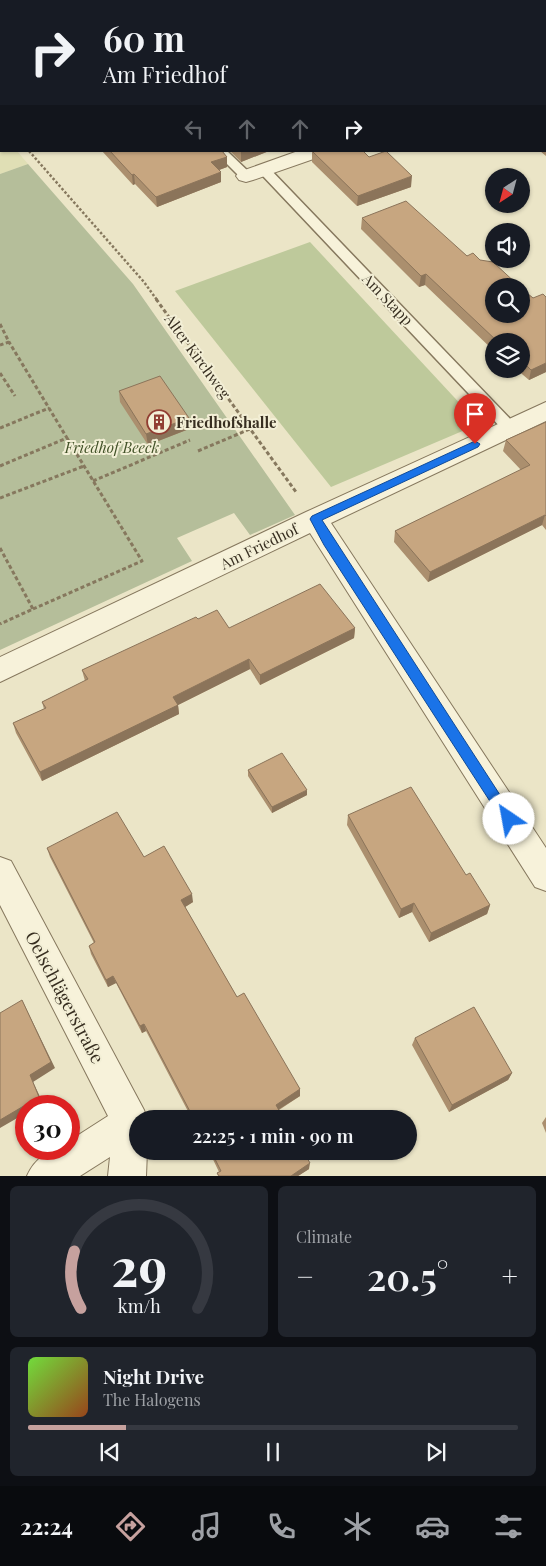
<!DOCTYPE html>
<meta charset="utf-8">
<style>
body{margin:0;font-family:"Playfair Display",serif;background:#20242c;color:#f1f3f6;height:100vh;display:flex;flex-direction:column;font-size:19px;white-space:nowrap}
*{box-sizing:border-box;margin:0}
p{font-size:16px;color:#9ea1a6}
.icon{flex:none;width:28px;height:28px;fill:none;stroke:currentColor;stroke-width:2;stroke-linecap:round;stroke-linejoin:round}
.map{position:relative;height:1176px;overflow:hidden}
.side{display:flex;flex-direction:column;gap:10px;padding:10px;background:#0d0f14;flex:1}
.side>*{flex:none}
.top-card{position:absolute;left:0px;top:0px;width:546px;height:152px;box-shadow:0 1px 4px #0004;background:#171b24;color:#f1f3f6;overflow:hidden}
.needle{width:32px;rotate:216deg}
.tools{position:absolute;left:485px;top:168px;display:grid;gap:10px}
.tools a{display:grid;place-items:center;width:45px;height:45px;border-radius:50%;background:#171b24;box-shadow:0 1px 4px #0004;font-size:25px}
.speed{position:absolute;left:15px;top:1095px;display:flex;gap:10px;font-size:25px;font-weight:700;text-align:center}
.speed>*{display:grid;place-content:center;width:65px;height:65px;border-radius:50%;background:#171b24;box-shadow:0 1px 4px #0004;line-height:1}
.speed .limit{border:8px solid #d22;background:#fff;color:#111}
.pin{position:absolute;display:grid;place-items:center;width:42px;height:42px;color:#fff;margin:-51px -21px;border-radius:50% 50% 50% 0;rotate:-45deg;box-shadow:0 0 5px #0007}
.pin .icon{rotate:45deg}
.me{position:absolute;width:55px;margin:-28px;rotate:327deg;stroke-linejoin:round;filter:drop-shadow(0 0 4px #0008)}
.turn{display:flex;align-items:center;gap:18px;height:105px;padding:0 20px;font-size:22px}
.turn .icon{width:65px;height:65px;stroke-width:2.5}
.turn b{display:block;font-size:35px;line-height:42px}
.lanes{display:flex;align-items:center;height:48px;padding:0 20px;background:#0003;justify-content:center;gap:25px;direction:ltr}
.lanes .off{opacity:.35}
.big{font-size:38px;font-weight:600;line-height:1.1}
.side .tile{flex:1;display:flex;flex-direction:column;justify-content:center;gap:8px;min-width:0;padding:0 18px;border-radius:8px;background:#20242c}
.side .dial{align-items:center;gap:0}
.dial svg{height:130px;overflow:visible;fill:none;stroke:#363941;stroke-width:7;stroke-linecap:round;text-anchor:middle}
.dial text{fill:#f1f3f6;stroke:none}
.song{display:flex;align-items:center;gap:15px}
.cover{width:60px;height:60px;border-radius:8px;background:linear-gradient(135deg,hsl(100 70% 55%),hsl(20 70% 35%))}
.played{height:5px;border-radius:2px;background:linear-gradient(90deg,#c6a19e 20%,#363941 20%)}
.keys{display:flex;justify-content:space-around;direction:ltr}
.heat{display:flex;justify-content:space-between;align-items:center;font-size:28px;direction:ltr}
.side .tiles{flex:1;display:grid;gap:10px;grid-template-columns:1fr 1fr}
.tile:last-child{grid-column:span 2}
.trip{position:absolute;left:129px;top:1110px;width:288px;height:50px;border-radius:25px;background:#171b24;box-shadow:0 1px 4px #0004;font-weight:600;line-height:50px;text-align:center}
.tabs{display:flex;height:80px;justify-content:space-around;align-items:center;background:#090b0e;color:#9ea1a6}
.tabs .icon{width:35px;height:35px}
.tabs .on{color:#c6a19e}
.tabs b{font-size:22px;color:#f1f3f6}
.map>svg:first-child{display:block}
.farmland{fill:#e0dfb5}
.green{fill:#bec99b}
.cemetery{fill:#b5be9a}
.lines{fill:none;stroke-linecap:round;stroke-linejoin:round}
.service-casing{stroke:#86785e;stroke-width:3}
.minor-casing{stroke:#86785e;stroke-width:2}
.path-far1{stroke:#86785e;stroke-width:2.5;stroke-dasharray:2.5 2;stroke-linecap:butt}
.path{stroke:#86785e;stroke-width:3;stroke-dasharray:4 2.5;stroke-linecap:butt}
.service{fill:#f7f2da;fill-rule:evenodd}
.minor{fill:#f7f2da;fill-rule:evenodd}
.wall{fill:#ab8f6e}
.shaded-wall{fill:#8b745a}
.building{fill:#c7a680;stroke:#8b745a}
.route{fill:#1a73e8;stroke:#114b97}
.labels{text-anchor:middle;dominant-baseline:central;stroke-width:4;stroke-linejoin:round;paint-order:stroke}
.street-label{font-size:15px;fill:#372e20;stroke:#f3efd6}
.poi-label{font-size:15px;font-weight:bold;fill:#372e20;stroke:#f3efd6;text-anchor:start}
.park-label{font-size:15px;font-style:italic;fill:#425228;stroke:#f3efd6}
.near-street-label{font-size:18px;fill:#372e20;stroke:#f3efd6}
</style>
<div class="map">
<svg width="546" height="1176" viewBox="0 0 546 1176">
<rect width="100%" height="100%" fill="#ebe5c7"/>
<path class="farmland" d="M0,130L1,151H17L28,164L0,174Z"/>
<path class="green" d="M310,242L479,424L331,487L175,291Z"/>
<path class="cemetery" d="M28,164L133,284L295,515L250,535L234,513L177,538L192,561L0,650V174Z"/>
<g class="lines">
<g class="service-casing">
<path id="service" d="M214,151H227L250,173L252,176L250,179H242Z
M265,167L269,168L515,424L517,428L515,432L510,433L505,432L261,174L259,171Z"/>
</g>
<g class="minor-casing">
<path id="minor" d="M298,151H328L325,155L253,180L246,182L239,180L236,176L239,172Z
M546,402V421L331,523L546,848V891L535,887L310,533L0,682V657L306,512Z
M0,857L11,861L144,1110L147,1119H138V1151H147L146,1176H108L110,1157L80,1176H27C35,1158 49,1149 69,1149V1141L108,1116L0,905Z"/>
</g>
<path class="path-far1" d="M29,151L144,282L157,300"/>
<path class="path" d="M156,299L296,492
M0,324L9,342L0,345
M0,373L15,396
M0,428L49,408
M198,451L250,429
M0,466L67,438L9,342
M93,481L190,440
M0,498L84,466
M0,548L33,609L0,624
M33,609L142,561L67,438"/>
<use href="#service" class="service"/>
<use href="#minor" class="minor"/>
</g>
<path class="wall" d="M0,0L1,1V28L0,26Z
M243,0H546V44L545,1H244Z
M545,49L546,50V156L540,151H545Z
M102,151H222L227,157V167L219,170L221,182L157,207L135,184L133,185Z
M230,151H269L241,162Z
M312,151L369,157L411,187L357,206L312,162Z
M362,218L480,260L533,298L546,297V372L529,380L516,369H521V341H494V351L425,285L419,287L361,229Z
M119,391L189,429L148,445L120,402Z
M546,422V530L542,525L428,582L394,542L395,531L521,470L503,451L506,440Z
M198,619L229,628H355L354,638L260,685L250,669L178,705L179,714L42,781L16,733L13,723L44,709L42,702L85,681L82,670Z
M248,770L307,795L272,813L248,776Z
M348,815L466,875L490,905L487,914L429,942L412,912L399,918L347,825Z
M47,848L144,857L193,902L185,907L237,997L300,1089V1096L279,1110L284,1119H192L146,1031L142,1033L116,983L108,987L91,954L89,946L94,943L50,857Z
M415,1038L512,1073L508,1080L449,1112L412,1045Z
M546,1117V1133L542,1123Z
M209,1151H303L309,1169L298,1176H218L217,1173L219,1172Z"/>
<path class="shaded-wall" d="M241,151H269L241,162Z
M227,157V167L211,173V162Z
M221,172V182L157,207L156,197Z
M134,174L135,184L133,185L132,175Z
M412,176L411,187L357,206L358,196Z
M426,274L425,285L419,287L421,276Z
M546,363V372L529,380L531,370Z
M189,418V429L148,445L146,434Z
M545,515L542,525L428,582L430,572Z
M355,628L354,638L260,685V675Z
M249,659L250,669L178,705L179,714L42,781L40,772L173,697Z
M307,790V795L272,813V807Z
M192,894L193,902L182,909L181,900Z
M414,903L412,912L399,918L401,909Z
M490,905L487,914L429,942L431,933Z
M113,976L116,983L108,987L106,980Z
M22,1000L55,1068L33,1082L43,1103L37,1106H26V1113L0,1128V1120L30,1075Z
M144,1024L146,1031L142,1033L140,1026Z
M512,1073L508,1080L449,1112L452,1105Z
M300,1089V1096L276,1111V1105Z
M310,1163L309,1169L298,1176H291Z"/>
<path class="building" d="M0,0H128L129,1H1V19L0,18Z
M255,0H546V36L545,37V1H256Z
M545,49L546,50V144L545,143Z
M110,151H222L227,157L211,162L221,172L156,197L134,174L132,175Z
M312,151H363L369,157L386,151L412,176L358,196Z
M406,201L467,256L473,253L480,260L493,262L519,286H494V314H521V288L533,298L543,294L546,297V363L531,370L521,360V341H497L426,274L421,276L362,218Z
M160,376L189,418L146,434L119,391Z
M546,422V516L545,515L430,572L395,531L530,465L506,440Z
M320,584L355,628L260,675L249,659L173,697L178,705L40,772L13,723L46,708L42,702L88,679L82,670L196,617L198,619L217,610L229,628Z
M282,753L307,790L272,807L248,770Z
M411,787L466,875L470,873L490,905L431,933L414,903L401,909L348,815Z
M117,812L144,857L164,846L192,894L181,900L237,997L244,993L300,1089L276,1105L284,1119H194L144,1024L140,1026L113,976L106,980L89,946L95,942L47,848Z
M22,1000L51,1062L30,1075L39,1097L0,1120V1013Z
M474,1007L512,1073L452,1105L415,1038Z
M211,1151H303L310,1163L291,1176H219L217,1173L221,1171Z"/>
<path class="route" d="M475,441L480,444L478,447L322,520L513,815L515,819L513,823L509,825L504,823L324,545L310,519L312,516Z"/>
<defs>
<g id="building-ring" transform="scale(1.25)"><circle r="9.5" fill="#f3efd6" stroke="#913d32" stroke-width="1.5"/><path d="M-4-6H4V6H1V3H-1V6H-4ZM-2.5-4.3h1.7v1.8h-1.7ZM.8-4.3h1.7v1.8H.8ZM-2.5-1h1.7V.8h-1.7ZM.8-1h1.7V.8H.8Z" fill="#913d32"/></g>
</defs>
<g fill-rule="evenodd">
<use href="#building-ring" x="159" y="422"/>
</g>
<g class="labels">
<g class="street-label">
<text transform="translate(388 299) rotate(46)">Am Stapp</text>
<text transform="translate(198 356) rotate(54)">Alter Kirchweg</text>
<text transform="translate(259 546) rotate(-26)">Am Friedhof</text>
</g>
<g class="poi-label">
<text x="176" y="422">Friedhofshalle</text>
</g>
<g class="park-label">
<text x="112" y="447">Friedhof Beeck</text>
</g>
<g class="near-street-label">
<text transform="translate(65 997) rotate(62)">Oelschlägerstraße</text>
</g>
</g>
</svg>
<div class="tools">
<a><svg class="needle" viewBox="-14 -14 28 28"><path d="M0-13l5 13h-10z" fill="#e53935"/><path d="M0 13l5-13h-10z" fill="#9ea1a6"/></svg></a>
<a><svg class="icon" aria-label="sound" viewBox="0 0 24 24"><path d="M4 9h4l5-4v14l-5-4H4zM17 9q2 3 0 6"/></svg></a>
<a><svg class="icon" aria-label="search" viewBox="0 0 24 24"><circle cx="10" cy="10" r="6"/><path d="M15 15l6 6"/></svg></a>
<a><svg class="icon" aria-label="layers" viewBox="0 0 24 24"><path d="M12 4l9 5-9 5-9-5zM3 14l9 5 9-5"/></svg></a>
</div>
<div class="speed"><div class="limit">30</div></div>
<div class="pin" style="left:475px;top:444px;background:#d93025"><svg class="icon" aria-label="arrive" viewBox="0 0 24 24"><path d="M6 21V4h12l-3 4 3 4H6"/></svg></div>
<svg class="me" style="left:509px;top:819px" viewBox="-20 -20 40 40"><circle r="19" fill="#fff"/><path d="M0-13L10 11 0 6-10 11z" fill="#1a73e8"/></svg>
<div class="trip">22:25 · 1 min · 90 m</div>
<div class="top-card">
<div class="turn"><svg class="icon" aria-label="right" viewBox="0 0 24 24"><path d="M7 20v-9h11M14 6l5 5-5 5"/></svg><div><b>60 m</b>Am Friedhof</div></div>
<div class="lanes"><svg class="icon off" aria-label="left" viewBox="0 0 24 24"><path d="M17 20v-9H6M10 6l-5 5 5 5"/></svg><svg class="icon off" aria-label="ahead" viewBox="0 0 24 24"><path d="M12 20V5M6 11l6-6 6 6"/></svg><svg class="icon off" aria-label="ahead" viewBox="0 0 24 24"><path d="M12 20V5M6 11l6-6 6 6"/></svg><svg class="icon" aria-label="right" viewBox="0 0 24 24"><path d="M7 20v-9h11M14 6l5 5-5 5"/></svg></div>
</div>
</div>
<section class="side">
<div class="tiles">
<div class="tile dial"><svg viewBox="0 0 100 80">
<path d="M14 69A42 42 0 1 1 86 69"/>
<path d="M14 69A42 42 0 0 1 10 34" stroke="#c6a19e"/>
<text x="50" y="56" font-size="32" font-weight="700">29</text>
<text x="50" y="72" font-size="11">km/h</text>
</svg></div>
<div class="tile"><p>Climate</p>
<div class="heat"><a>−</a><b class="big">20.5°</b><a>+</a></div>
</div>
<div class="tile">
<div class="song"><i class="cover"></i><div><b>Night Drive</b><p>The Halogens</p></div></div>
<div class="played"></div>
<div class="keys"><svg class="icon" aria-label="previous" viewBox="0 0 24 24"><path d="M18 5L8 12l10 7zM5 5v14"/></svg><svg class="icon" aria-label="pause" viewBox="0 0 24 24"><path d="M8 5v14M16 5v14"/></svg><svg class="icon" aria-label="next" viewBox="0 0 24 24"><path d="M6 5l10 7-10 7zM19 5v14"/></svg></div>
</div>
</div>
</section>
<nav class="tabs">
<b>22:24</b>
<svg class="icon on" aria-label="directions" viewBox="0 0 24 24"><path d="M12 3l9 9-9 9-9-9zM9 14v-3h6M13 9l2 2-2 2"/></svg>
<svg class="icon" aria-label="music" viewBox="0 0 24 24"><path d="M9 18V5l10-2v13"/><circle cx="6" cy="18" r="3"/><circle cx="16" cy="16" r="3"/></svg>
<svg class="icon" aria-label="phone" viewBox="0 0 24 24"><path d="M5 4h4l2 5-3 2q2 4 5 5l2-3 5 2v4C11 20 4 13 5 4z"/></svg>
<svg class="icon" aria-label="climate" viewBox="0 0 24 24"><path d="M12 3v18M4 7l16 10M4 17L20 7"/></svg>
<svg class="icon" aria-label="car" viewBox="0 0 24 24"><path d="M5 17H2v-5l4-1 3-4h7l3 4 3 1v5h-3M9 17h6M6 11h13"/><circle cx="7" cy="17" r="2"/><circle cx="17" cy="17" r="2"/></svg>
<svg class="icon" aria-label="filters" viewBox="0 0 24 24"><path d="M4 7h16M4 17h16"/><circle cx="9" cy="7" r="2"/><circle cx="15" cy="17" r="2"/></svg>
</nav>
